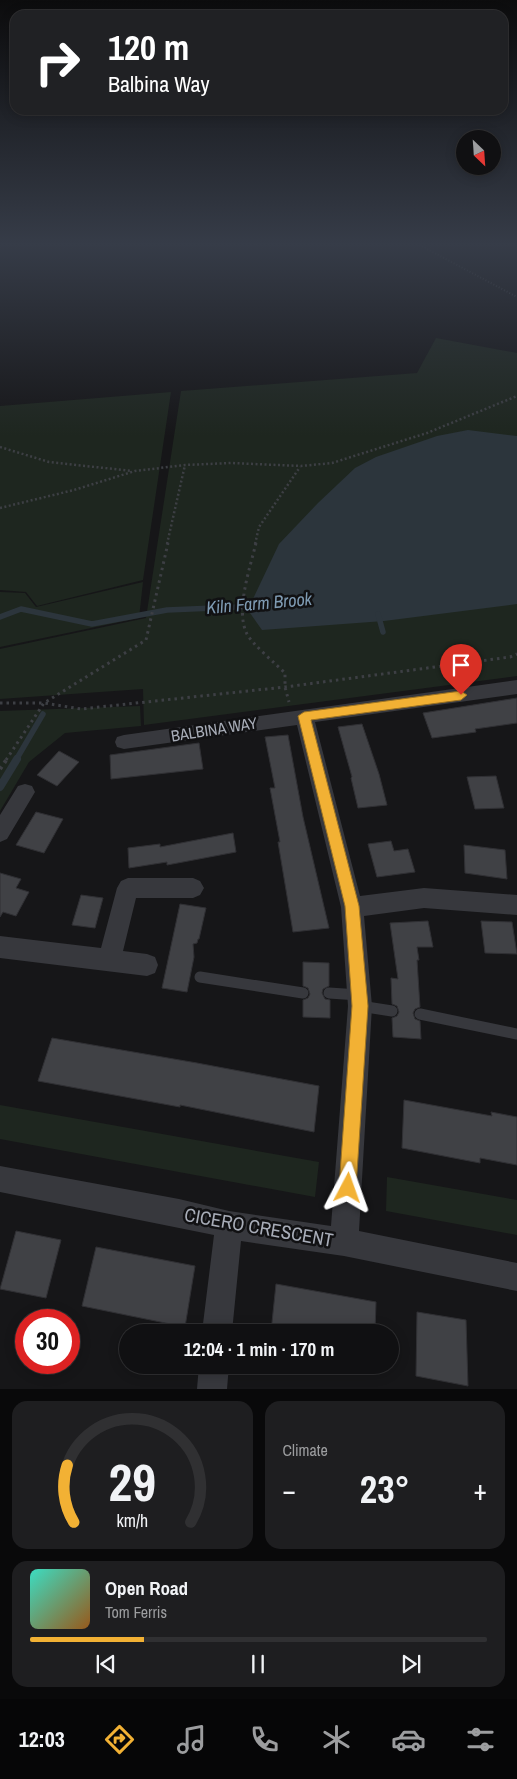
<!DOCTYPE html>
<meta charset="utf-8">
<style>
body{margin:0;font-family:"Archivo Narrow",sans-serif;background:#1e1e20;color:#f1f3f6;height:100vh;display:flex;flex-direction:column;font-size:19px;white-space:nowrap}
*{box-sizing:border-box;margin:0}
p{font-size:16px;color:#9c9d9f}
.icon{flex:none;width:28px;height:28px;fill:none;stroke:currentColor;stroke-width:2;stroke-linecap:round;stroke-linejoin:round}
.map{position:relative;height:1389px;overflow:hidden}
.details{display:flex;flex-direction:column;gap:12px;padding:12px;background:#09090a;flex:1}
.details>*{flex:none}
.top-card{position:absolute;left:10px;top:10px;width:498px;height:105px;border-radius:15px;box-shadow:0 2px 12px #0003,0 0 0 1px #303032;background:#202124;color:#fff;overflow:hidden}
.needle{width:32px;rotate:155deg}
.buttons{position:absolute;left:456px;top:130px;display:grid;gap:10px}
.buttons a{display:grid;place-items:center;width:45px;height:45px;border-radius:50%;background:#101012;box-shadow:0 2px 12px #0003,0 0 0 1px #303032;font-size:25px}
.speed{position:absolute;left:15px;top:1309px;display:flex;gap:10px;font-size:25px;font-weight:700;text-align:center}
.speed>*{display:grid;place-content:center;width:65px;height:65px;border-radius:50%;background:#101012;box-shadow:0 2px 12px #0003,0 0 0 1px #303032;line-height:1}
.speed .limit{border:8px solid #d22;background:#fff;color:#111}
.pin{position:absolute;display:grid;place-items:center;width:42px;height:42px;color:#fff;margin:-51px -21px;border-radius:50% 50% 50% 0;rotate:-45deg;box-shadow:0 0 5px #0007}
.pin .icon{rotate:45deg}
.me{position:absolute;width:55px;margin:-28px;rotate:4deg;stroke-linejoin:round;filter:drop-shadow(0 0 4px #0008)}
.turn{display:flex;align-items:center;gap:18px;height:105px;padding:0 15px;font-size:22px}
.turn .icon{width:65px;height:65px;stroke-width:2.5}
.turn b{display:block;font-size:35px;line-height:42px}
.big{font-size:38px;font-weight:700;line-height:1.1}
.details .widget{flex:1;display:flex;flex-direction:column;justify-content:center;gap:8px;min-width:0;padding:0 18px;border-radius:15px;background:#1e1e20}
.details .dial{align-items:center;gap:0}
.dial svg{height:130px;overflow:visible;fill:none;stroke:#303032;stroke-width:7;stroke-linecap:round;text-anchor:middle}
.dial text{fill:#f1f3f6;stroke:none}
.song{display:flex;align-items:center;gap:15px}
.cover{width:60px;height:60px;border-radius:8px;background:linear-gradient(135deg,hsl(170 70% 55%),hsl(30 70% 35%))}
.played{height:5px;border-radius:2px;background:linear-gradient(90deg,#f2b134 25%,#303032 25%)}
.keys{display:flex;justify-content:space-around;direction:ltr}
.heat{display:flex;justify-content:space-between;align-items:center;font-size:28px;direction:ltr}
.details .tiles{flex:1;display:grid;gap:12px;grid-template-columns:1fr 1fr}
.widget:last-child{grid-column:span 2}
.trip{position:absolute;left:119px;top:1324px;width:280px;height:50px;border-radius:25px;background:#101012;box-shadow:0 2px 12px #0003,0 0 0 1px #303032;font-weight:700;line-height:50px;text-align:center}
.menu{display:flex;height:80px;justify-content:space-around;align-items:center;background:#060607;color:#9c9d9f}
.menu .icon{width:35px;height:35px}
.menu .active{color:#f2b134}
.menu b{font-size:22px;color:#f1f3f6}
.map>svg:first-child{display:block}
.green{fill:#1e261f}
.water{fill:#2c353c}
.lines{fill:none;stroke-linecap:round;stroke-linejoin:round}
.stream-far1{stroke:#2c353c;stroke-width:5.5}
.stream{stroke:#2c353c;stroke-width:8}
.building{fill:#404145;stroke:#303034}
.path-far3{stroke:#3d3f44;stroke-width:2;stroke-dasharray:1 2;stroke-linecap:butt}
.path-far2{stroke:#3d3f44;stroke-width:2.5;stroke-dasharray:2 2.5;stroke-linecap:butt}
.path-far1{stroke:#3d3f44;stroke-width:3;stroke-dasharray:2.5 4;stroke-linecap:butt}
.path{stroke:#3d3f44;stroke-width:4;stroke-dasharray:3 4.5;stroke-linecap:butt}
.lane{stroke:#37383d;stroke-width:11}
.street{fill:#37383d;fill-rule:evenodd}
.route{fill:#f2b134;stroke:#9d7322}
.labels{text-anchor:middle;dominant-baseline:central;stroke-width:5;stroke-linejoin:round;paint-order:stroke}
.street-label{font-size:16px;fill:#a8adb8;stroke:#111113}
.water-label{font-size:18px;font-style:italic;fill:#7f9bb3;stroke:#111113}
.near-street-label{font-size:19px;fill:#a8adb8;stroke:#111113}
</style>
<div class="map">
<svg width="517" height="1389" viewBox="0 0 517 1389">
<rect width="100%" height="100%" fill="#161618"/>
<path class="green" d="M436,338L517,353V676L144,725L143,689L0,699V649L146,618L181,391L417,373Z
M171,392L143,580L37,606L26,592L0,590V406Z
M143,582L139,618L0,647V592L25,593L36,607Z
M140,706L141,726L65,733L29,762L0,811V711Z
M0,1105L319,1162L315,1197L0,1139Z
M387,1177L517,1200V1235L386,1211Z"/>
<path class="water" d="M468,430L517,436V604L384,621L262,630L250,613L252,601L279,544L318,503L355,468L376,457L437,436Z"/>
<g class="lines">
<path class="stream-far1" d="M378,614L383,632
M0,617L21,609L92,624L167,610L259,606
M16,760L43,714"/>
<path class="stream" d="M0,787L17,759"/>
</g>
<path class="building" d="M517,698V723L475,729L476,732L432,738L423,713Z
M362,724L379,774L387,805L358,808L351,778L352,777L338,727Z
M288,735L303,817L329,928L293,932L278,842H280L270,788H275L265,737Z
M199,743L203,769L111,779L110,755Z
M59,751L79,762L57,786L37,775Z
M496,776L504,808L475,809L467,777Z
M36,812L63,819L44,853L16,845Z
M233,833L236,852L167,865V862L129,868L128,848L160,844V847Z
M391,841L394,851L408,849L415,872L377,877L368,844Z
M464,845L505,850L507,879L465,873Z
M0,873L21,879L16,888L29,892L16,916L3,912L0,917Z
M81,895L103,898L95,928L72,925Z
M180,904L206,908L199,939H198L197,943L193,944L194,957L187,992L162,988Z
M428,921L433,947H417L419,960H417L420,1007L415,1009L413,1013L415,1019L420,1021L421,1039L393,1037L392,1018L397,1016L399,1012L397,1006L392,1004L391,978L398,979L390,923Z
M481,921L512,922L517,954L485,953Z
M303,962L329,963V986L323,989L322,993L325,999L330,1000V1018L303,1017V1000L308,998L310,994L308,988L303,986Z
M52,1038L197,1063L319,1086L314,1132L180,1105V1107L38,1081Z
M404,1100L492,1116L491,1112L517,1117V1165L480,1158V1163L402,1148Z
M16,1231L61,1240L46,1298L0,1289Z
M96,1247L195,1266L185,1327L82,1306Z
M276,1284L376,1302L375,1332H271Z
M417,1312L466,1320L468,1386L416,1376Z"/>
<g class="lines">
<path class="path-far3" d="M414,242L517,297"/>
<path class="path-far2" d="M0,447L49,462L132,471
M0,508L74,490L135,471L185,465L231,463L301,466L332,463L427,433L517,396
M167,544L185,465
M255,544L259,527L300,467"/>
<path class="path-far1" d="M256,543C250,568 235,611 247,634C252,644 276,664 285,673V687L289,702
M0,703H44L81,709L285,687L510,657L517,654
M6,760L44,703L146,640L168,543"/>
<path class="path" d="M0,769L7,759"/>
<path class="lane" d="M200,977L303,993
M329,993L359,995
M360,1006L392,1011
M420,1014L517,1034"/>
<path class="street" d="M517,680V694L315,722L360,896L424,888L517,895V915L424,908L364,916L372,1006L359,1231L517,1263V1291L344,1256L241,1241L232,1332H202L214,1235L0,1192V1166L179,1199L229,1211L331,1226L348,1006L341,907L297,725L124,749L117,747L115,742L117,737L124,735Z
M25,784L32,786L35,792L7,839L0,842V815L18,786Z
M128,878H193L200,881L204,888L200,895L193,898H136L123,951L147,954L155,957L158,965L155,973L147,976L0,958V936L101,948L117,888L121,881Z
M199,1365H229L227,1389H197Z"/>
</g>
<linearGradient id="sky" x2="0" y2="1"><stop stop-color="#0c0c0d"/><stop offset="0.56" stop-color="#363c48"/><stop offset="1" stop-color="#363c48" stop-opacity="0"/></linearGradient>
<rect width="517" height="436" fill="url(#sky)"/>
<path class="route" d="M461,691L467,695L461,700L311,720L359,906L368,1006L356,1188L354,1195L348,1197L341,1195L339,1188L352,1006L345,906L298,716L304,712Z"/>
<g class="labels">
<g class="street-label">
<text transform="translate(214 729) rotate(-9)">BALBINA WAY</text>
</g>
<g class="water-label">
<text transform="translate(259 603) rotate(-5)">Kiln Farm Brook</text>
</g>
<g class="near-street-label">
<text transform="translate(259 1227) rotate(10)">CICERO CRESCENT</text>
</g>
</g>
</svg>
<div class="buttons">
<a><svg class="needle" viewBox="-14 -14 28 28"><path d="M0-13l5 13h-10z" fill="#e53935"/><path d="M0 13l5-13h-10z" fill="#9c9d9f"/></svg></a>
</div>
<div class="speed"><div class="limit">30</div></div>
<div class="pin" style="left:461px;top:695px;background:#d93025"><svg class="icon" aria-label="arrive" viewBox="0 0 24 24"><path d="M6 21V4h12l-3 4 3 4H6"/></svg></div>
<svg class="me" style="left:348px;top:1188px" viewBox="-20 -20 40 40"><path d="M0-17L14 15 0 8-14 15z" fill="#f2b134" stroke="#fff" stroke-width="4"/></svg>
<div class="trip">12:04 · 1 min · 170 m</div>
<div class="top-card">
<div class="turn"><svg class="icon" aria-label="right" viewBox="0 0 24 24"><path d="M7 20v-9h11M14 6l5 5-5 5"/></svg><div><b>120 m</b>Balbina Way</div></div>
</div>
</div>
<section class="details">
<div class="tiles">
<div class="widget dial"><svg viewBox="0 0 100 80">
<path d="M14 69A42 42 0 1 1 86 69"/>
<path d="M14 69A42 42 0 0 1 10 34" stroke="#f2b134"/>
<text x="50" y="56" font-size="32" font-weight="700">29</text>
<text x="50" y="72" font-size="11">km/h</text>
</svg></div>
<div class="widget"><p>Climate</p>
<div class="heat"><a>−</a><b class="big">23°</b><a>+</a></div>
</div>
<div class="widget">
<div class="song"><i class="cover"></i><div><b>Open Road</b><p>Tom Ferris</p></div></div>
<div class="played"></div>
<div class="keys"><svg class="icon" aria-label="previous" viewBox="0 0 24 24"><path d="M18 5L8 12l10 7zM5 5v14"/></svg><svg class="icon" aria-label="pause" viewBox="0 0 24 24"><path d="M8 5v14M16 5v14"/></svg><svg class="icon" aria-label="next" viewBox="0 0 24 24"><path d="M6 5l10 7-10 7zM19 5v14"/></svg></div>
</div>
</div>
</section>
<nav class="menu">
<b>12:03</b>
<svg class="icon active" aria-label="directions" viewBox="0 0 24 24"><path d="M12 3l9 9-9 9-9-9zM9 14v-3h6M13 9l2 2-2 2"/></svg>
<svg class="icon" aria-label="music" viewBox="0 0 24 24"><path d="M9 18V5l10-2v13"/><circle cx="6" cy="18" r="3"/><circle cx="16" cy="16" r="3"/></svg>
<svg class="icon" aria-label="phone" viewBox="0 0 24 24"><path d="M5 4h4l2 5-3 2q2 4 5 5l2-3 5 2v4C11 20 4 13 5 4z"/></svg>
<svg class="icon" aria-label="climate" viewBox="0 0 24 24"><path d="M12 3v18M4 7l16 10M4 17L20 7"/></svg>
<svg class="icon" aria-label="car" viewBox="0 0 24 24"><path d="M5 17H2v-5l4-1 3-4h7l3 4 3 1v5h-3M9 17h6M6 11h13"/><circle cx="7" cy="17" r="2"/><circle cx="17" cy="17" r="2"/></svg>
<svg class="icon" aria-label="filters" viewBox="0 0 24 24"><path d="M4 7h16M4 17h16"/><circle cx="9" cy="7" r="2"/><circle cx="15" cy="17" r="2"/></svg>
</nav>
